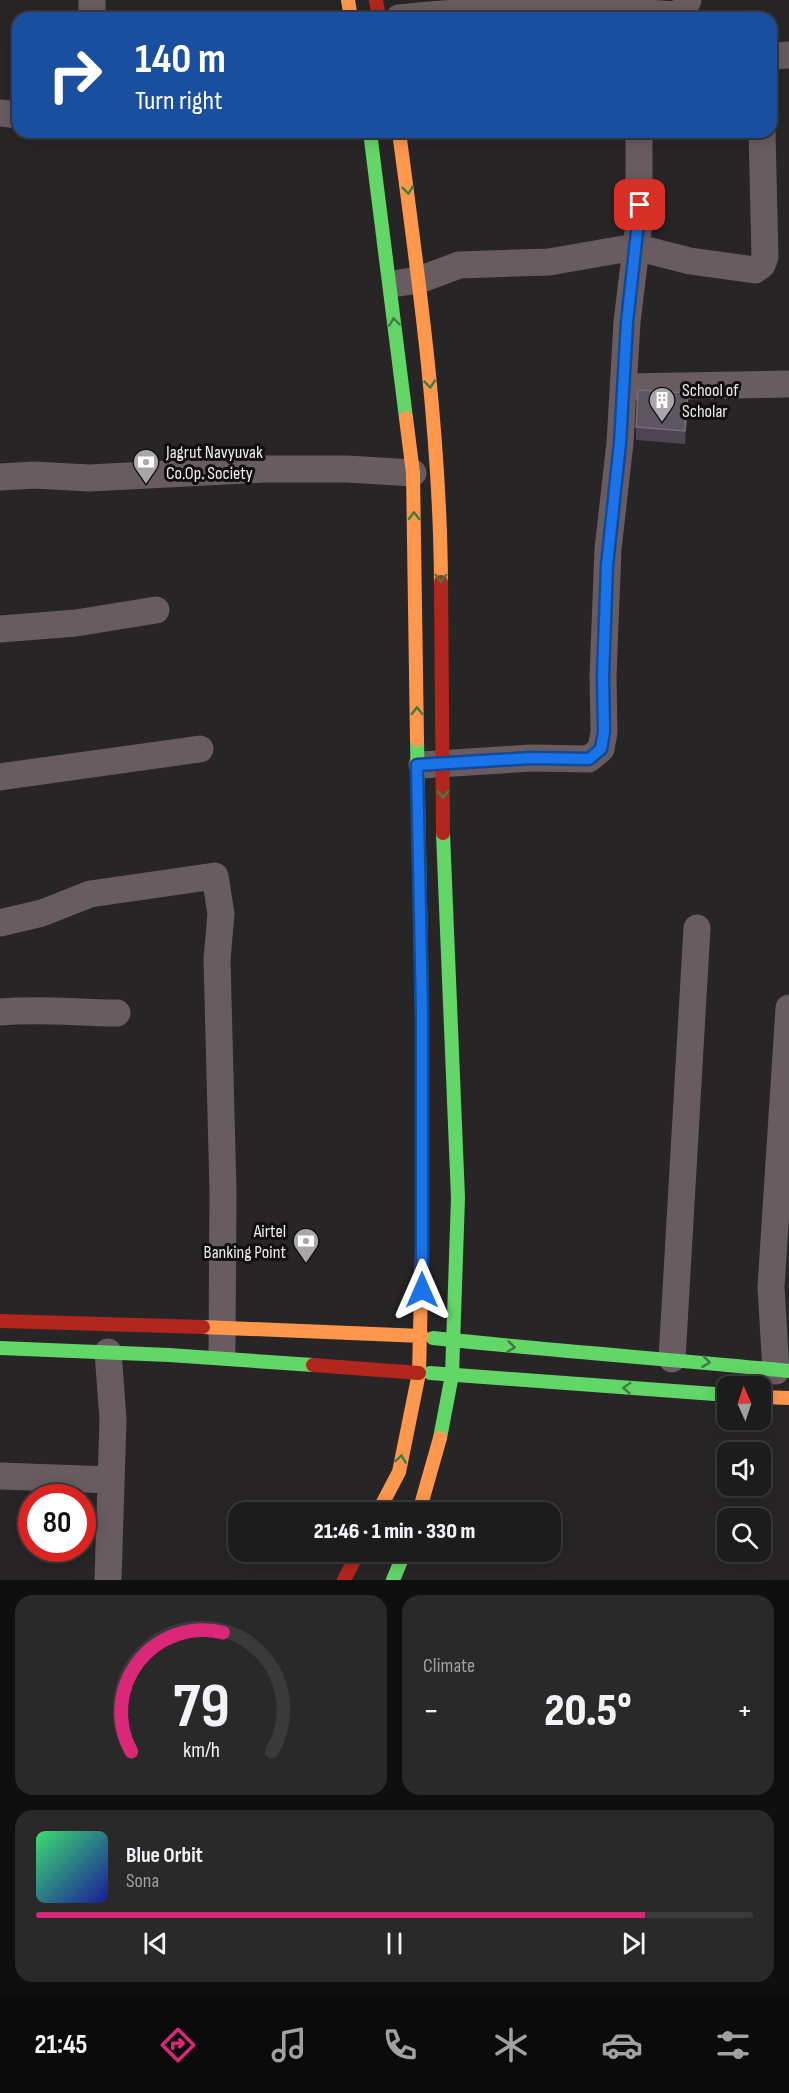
<!DOCTYPE html>
<meta charset="utf-8">
<style>
body{margin:0;font-family:"Sofia Sans Condensed",sans-serif;background:#2a2929;color:#f1f3f6;height:100vh;display:flex;flex-direction:column;font-size:22px;white-space:nowrap}
*{box-sizing:border-box;margin:0}
p{font-size:20px;color:#a0a1a3}
.icon{flex:none;width:33px;height:33px;fill:none;stroke:currentColor;stroke-width:2;stroke-linecap:round;stroke-linejoin:round}
.map{position:relative;height:1580px;overflow:hidden}
.sheet{display:flex;flex-direction:column;gap:15px;padding:15px;background:#100f0f;flex:1}
.sheet>*{flex:none}
.guide{position:absolute;left:12px;top:12px;width:765px;height:126px;border-radius:18px;box-shadow:0 3px 15px #0003,0 0 0 2px #3b3a3b;background:#1a4fa0;color:#fff;overflow:hidden}
.needle{width:39px;rotate:357deg}
.buttons{position:absolute;left:717px;top:1376px;display:grid;gap:12px}
.buttons a{display:grid;place-items:center;width:54px;height:54px;border-radius:12px;background:#1d1c1c;box-shadow:0 3px 15px #0003,0 0 0 2px #3b3a3b;font-size:30px}
.speed{position:absolute;left:18px;top:1484px;display:flex;gap:12px;font-size:30px;font-weight:700;text-align:center}
.speed>*{display:grid;place-content:center;width:78px;height:78px;border-radius:50%;background:#1d1c1c;box-shadow:0 3px 15px #0003,0 0 0 2px #3b3a3b;line-height:1}
.speed .limit{border:9px solid #d22;background:#fff;color:#111}
.pin{position:absolute;display:grid;place-items:center;width:51px;height:51px;color:#fff;margin:-26px;border-radius:12px;box-shadow:0 3px 9px #0006}
.me{position:absolute;width:66px;margin:-33px;rotate:0deg;stroke-linejoin:round;filter:drop-shadow(0 0 4px #0008)}
.turn{display:flex;align-items:center;gap:21px;height:126px;padding:0 24px;font-size:27px}
.turn .icon{width:78px;height:78px;stroke-width:2.5}
.turn b{display:block;font-size:42px;line-height:51px}
.big{font-size:45px;font-weight:800;line-height:1.1}
.sheet .tile{flex:1;display:flex;flex-direction:column;justify-content:center;gap:9px;min-width:0;padding:0 21px;border-radius:18px;background:#2a2929}
.sheet .dial{align-items:center;gap:0}
.dial svg{height:156px;overflow:visible;fill:none;stroke:#3b3a3b;stroke-width:7;stroke-linecap:round;text-anchor:middle}
.dial text{fill:#f1f3f6;stroke:none}
.song{display:flex;align-items:center;gap:18px}
.cover{width:72px;height:72px;border-radius:9px;background:linear-gradient(135deg,hsl(140 70% 55%),hsl(240 70% 35%))}
.played{height:6px;border-radius:3px;background:linear-gradient(90deg,#db2777 85%,#3b3a3b 85%)}
.keys{display:flex;justify-content:space-around;direction:ltr}
.heat{display:flex;justify-content:space-between;align-items:center;font-size:33px;direction:ltr}
.sheet .tiles{flex:1;display:grid;gap:15px;grid-template-columns:1fr 1fr}
.tile:last-child{grid-column:span 2}
.trip{position:absolute;left:228px;top:1502px;width:333px;height:60px;border-radius:18px;background:#1d1c1c;box-shadow:0 3px 15px #0003,0 0 0 2px #3b3a3b;font-weight:800;line-height:60px;text-align:center}
.tab-bar{display:flex;height:96px;justify-content:space-around;align-items:center;background:#0c0b0b;color:#a0a1a3}
.tab-bar .icon{width:42px;height:42px}
.tab-bar .active{color:#db2777}
.tab-bar b{font-size:27px;color:#f1f3f6}
.map>svg:first-child{display:block}
.lines{fill:none;stroke-linecap:round;stroke-linejoin:round}
.street{stroke:#685c60;stroke-width:27}
.fast{stroke:#63d668;stroke-width:14}
.slow{stroke:#ff974d;stroke-width:14}
.jam{stroke:#b3261e;stroke-width:14}
.wall{fill:#4d4552}
.shaded-wall{fill:#373039}
.building{fill:#5e5763;stroke:#756e78;stroke-width:1.5}
.oneway{stroke:#3e7c40}
.route-casing{stroke:#114b97;stroke-width:15}
.route{stroke:#1a73e8;stroke-width:10}
.labels{text-anchor:middle;dominant-baseline:central;stroke-width:6;stroke-linejoin:round;paint-order:stroke}
.poi-label{font-size:18px;fill:#eeecee;stroke:#100e0f;text-anchor:start}
</style>
<div class="map">
<svg width="789" height="1580" viewBox="0 0 789 1580">
<rect width="100%" height="100%" fill="#272526"/>
<g class="lines">
<path class="street" d="M92,0V18
M399,18C490,8 582,7 674,15L681,14L688,0
M771,56L789,55
M0,113L18,115
M399,283L419,280L459,265L549,262L635,247L690,261L755,270L762,265L765,257L762,132
M624,387L789,384
M0,477L34,475L89,478L266,469H347L413,473
M0,629L76,623L156,610
M422,765L531,758L589,759L601,749L604,732L603,676L608,549L620,443L627,322L639,223V132
M0,777L200,749
M0,923L42,913L90,894L215,876L221,914L217,959L223,1191L222,1349
M0,1012C39,1008 78,1013 117,1013
M108,1352L113,1419L108,1580
M672,1359L697,928
M776,1371L771,1287L789,1008
M0,1476L111,1480"/>
<path class="fast" d="M370,132L406,418
M417,740L422,1013V1251
M433,1338C552,1351 670,1359 789,1371
M0,1348L169,1355L313,1365
M430,1373L728,1395
M440,1438L452,1375L458,1198L443,833
M393,1580L405,1551"/>
<path class="slow" d="M348,0L351,18
M399,132C419,281 440,431 441,582
M406,418L413,473L417,740
M203,1327L422,1336
M760,1397L789,1398
M378,1512L399,1472L419,1373L422,1251
M419,1512L440,1438"/>
<path class="jam" d="M376,0L379,18
M441,582L443,833
M0,1321L203,1327
M313,1365L419,1373
M344,1580L359,1551"/>
</g>
<path class="wall" d="M688,406L685,444L636,440V427Z"/>
<path class="shaded-wall" d="M688,393V406L685,444V431Z"/>
<path class="building" d="M638,390L688,393L685,431L636,427Z"/>
<defs><path id="oneway-chevron" d="M-2-3.5L2.5 0L-2 3.5" fill="none" stroke-width="1.6" stroke-linecap="round" stroke-linejoin="round" transform="scale(1.5)"/></defs>
<g class="oneway">
<use href="#oneway-chevron" transform="translate(408 190) rotate(83)"/>
<use href="#oneway-chevron" transform="translate(394 322) rotate(-97)"/>
<use href="#oneway-chevron" transform="translate(430 384) rotate(84)"/>
<use href="#oneway-chevron" transform="translate(414 516) rotate(-91)"/>
<use href="#oneway-chevron" transform="translate(441 578) rotate(89)"/>
<use href="#oneway-chevron" transform="translate(417 711) rotate(-90)"/>
<use href="#oneway-chevron" transform="translate(443 794) rotate(90)"/>
<use href="#oneway-chevron" transform="translate(511 1347) rotate(7)"/>
<use href="#oneway-chevron" transform="translate(706 1362) rotate(7)"/>
<use href="#oneway-chevron" transform="translate(627 1388) rotate(-176)"/>
<use href="#oneway-chevron" transform="translate(401 1459) rotate(-81)"/>
</g>
<g class="lines">
<g class="route-casing">
<path id="route" d="M422,1290V1013L417,765L531,758L589,759L601,749L604,732L603,676L607,565L620,443L627,322L640,205"/>
</g>
<use href="#route" class="route"/>
</g>
<defs>
<g id="building-pin" transform="scale(1.35)"><path d="M0 17L-7.5 6A9.5 9.5 0 1 1 7.5 6Z" fill="#a8a6a8" stroke="#100e0f"/><path d="M-4-6H4V6H1V3H-1V6H-4ZM-2.5-4.3h1.7v1.8h-1.7ZM.8-4.3h1.7v1.8H.8ZM-2.5-1h1.7V.8h-1.7ZM.8-1h1.7V.8H.8Z" fill="#fff"/></g>
<g id="bank-pin" transform="scale(1.35)"><path d="M0 17L-7.5 6A9.5 9.5 0 1 1 7.5 6Z" fill="#a8a6a8" stroke="#100e0f"/><path d="M-6-4H6V4H-6ZM0-2.3a2.3 2.3 0 1 0 0 4.6a2.3 2.3 0 1 0 0-4.6Z" fill="#fff"/></g>
</defs>
<g fill-rule="evenodd">
<use href="#building-pin" x="662" y="400"/>
<use href="#bank-pin" x="146" y="462"/>
<use href="#bank-pin" x="306" y="1241"/>
</g>
<g class="labels">
<g class="poi-label">
<text x="682" y="390">School of<tspan x="682" dy="21">Scholar</tspan></text>
<text x="166" y="452">Jagrut Navyuvak<tspan x="166" dy="21">Co.Op. Society</tspan></text>
<text x="286" y="1231" text-anchor="end">Airtel<tspan x="286" dy="21">Banking Point</tspan></text>
</g>
</g>
</svg>
<div class="buttons">
<a><svg class="needle" viewBox="-14 -14 28 28"><path d="M0-13l5 13h-10z" fill="#e53935"/><path d="M0 13l5-13h-10z" fill="#a0a1a3"/></svg></a>
<a><svg class="icon" aria-label="sound" viewBox="0 0 24 24"><path d="M4 9h4l5-4v14l-5-4H4zM17 9q2 3 0 6"/></svg></a>
<a><svg class="icon" aria-label="search" viewBox="0 0 24 24"><circle cx="10" cy="10" r="6"/><path d="M15 15l6 6"/></svg></a>
</div>
<div class="speed"><div class="limit">80</div></div>
<div class="pin" style="left:640px;top:205px;background:#d93025"><svg class="icon" aria-label="arrive" viewBox="0 0 24 24"><path d="M6 21V4h12l-3 4 3 4H6"/></svg></div>
<svg class="me" style="left:422px;top:1290px" viewBox="-20 -20 40 40"><path d="M0-17L14 15 0 8-14 15z" fill="#1a73e8" stroke="#fff" stroke-width="4"/></svg>
<div class="trip">21:46 · 1 min · 330 m</div>
<div class="guide">
<div class="turn"><svg class="icon" aria-label="right" viewBox="0 0 24 24"><path d="M7 20v-9h11M14 6l5 5-5 5"/></svg><div><b>140 m</b>Turn right</div></div>
</div>
</div>
<section class="sheet">
<div class="tiles">
<div class="tile dial"><svg viewBox="0 0 100 80">
<path d="M14 69A42 42 0 1 1 86 69"/>
<path d="M14 69A42 42 0 0 1 61 8" stroke="#db2777"/>
<text x="50" y="56" font-size="32" font-weight="700">79</text>
<text x="50" y="72" font-size="11">km/h</text>
</svg></div>
<div class="tile"><p>Climate</p>
<div class="heat"><a>−</a><b class="big">20.5°</b><a>+</a></div>
</div>
<div class="tile">
<div class="song"><i class="cover"></i><div><b>Blue Orbit</b><p>Sona</p></div></div>
<div class="played"></div>
<div class="keys"><svg class="icon" aria-label="previous" viewBox="0 0 24 24"><path d="M18 5L8 12l10 7zM5 5v14"/></svg><svg class="icon" aria-label="pause" viewBox="0 0 24 24"><path d="M8 5v14M16 5v14"/></svg><svg class="icon" aria-label="next" viewBox="0 0 24 24"><path d="M6 5l10 7-10 7zM19 5v14"/></svg></div>
</div>
</div>
</section>
<nav class="tab-bar">
<b>21:45</b>
<svg class="icon active" aria-label="directions" viewBox="0 0 24 24"><path d="M12 3l9 9-9 9-9-9zM9 14v-3h6M13 9l2 2-2 2"/></svg>
<svg class="icon" aria-label="music" viewBox="0 0 24 24"><path d="M9 18V5l10-2v13"/><circle cx="6" cy="18" r="3"/><circle cx="16" cy="16" r="3"/></svg>
<svg class="icon" aria-label="phone" viewBox="0 0 24 24"><path d="M5 4h4l2 5-3 2q2 4 5 5l2-3 5 2v4C11 20 4 13 5 4z"/></svg>
<svg class="icon" aria-label="climate" viewBox="0 0 24 24"><path d="M12 3v18M4 7l16 10M4 17L20 7"/></svg>
<svg class="icon" aria-label="car" viewBox="0 0 24 24"><path d="M5 17H2v-5l4-1 3-4h7l3 4 3 1v5h-3M9 17h6M6 11h13"/><circle cx="7" cy="17" r="2"/><circle cx="17" cy="17" r="2"/></svg>
<svg class="icon" aria-label="filters" viewBox="0 0 24 24"><path d="M4 7h16M4 17h16"/><circle cx="9" cy="7" r="2"/><circle cx="15" cy="17" r="2"/></svg>
</nav>
